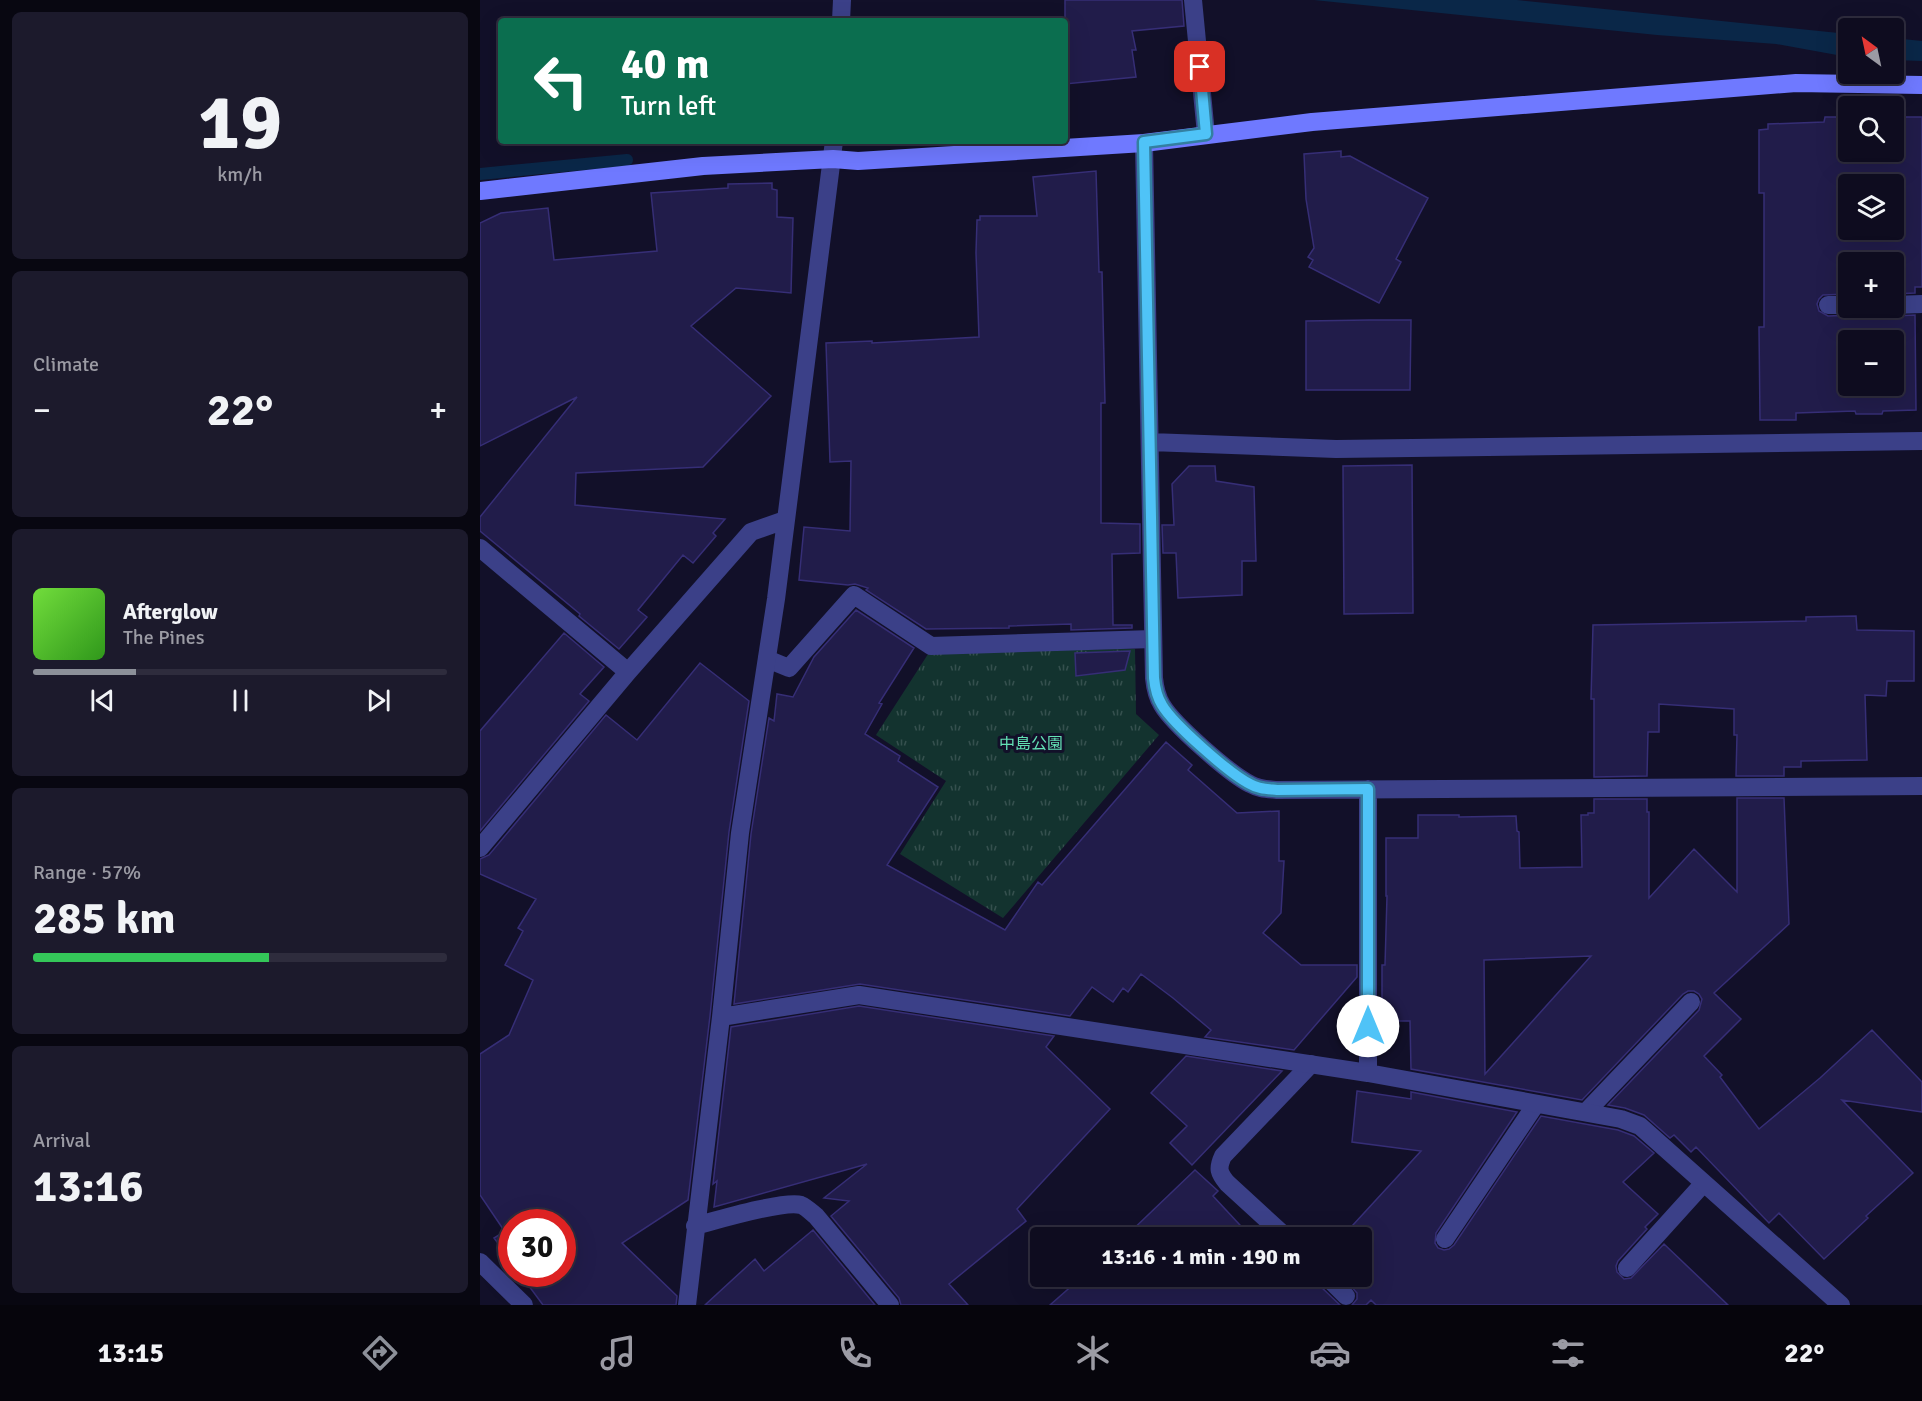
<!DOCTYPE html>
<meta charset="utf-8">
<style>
body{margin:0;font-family:Signika,"Noto Sans JP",sans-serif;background:#1c1a2c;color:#f1f3f6;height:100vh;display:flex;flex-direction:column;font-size:22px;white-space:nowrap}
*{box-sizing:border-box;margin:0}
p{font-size:20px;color:#9b9ba4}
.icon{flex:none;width:33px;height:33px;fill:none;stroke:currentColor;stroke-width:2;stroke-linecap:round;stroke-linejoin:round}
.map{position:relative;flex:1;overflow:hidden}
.drawer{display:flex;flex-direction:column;gap:12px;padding:12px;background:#080711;width:480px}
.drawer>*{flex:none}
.hud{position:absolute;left:18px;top:18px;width:570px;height:126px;border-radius:6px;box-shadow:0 6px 24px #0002,0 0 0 2px #2e2c3d;background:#0b6e4f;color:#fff;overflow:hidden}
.needle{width:39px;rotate:327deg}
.fabs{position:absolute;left:1358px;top:18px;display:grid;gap:12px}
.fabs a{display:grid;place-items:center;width:66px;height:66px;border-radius:6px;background:#0e0c1f;box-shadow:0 6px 24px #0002,0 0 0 2px #2e2c3d;font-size:30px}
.speed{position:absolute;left:18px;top:1209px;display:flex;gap:12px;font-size:30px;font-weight:700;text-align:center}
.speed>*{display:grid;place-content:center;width:78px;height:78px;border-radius:50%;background:#0e0c1f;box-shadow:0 6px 24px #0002,0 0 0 2px #2e2c3d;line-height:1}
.speed .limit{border:9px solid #d22;background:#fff;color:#111}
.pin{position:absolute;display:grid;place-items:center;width:51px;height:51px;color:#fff;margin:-26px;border-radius:12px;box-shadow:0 3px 9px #0006}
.me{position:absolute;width:66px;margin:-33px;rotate:0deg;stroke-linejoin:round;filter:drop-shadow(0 0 4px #0008)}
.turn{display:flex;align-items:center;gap:21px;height:126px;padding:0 24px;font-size:27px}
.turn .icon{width:78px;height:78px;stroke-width:2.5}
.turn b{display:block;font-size:42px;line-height:51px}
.big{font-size:45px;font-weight:700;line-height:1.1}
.drawer .card{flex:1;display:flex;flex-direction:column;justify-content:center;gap:9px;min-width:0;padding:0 21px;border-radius:9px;background:#1c1a2c}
.drawer .dial{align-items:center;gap:0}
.dial b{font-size:78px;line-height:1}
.song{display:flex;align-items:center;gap:18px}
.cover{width:72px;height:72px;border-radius:9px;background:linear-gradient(135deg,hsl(100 70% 55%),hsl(110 70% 35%))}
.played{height:6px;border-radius:3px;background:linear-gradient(90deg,#8c9099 25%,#2e2c3d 25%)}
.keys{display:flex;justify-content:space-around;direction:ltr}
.heat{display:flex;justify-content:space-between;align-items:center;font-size:33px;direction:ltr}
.charge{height:9px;border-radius:4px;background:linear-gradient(90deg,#34c759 57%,#2e2c3d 0)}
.trip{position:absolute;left:550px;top:1227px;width:342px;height:60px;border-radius:6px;background:#0e0c1f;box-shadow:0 6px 24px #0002,0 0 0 2px #2e2c3d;font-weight:700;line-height:60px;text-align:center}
.menu{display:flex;height:96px;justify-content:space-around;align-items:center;background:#06050c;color:#9b9ba4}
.menu .icon{width:42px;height:42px}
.menu .selected{color:#8c9099}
.menu b{font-size:27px;color:#f1f3f6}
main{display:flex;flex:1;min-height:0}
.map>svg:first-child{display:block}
.park{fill:url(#park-tufts)}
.water{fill:#0a2748}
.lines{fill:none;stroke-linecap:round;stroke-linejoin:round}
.stream{stroke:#0a2748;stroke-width:12}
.building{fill:#211c4a;stroke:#362e76;stroke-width:1.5;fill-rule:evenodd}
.lane{stroke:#3b4088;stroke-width:18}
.street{stroke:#3b4088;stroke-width:18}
.secondary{stroke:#6f79ff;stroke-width:18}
.route-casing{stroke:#337fa1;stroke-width:15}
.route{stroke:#4fc3f7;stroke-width:10}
.labels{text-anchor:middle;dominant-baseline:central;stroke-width:6;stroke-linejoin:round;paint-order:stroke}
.park-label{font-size:16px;fill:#63e1b5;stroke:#121029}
</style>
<main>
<section class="drawer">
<div class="card dial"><b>19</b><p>km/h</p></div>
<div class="card"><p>Climate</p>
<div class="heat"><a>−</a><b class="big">22°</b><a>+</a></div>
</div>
<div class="card">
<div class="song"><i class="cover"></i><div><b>Afterglow</b><p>The Pines</p></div></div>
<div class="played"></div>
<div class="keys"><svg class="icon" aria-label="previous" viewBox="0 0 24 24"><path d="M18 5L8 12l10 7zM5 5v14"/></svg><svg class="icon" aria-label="pause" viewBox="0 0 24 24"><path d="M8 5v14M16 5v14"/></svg><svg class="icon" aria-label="next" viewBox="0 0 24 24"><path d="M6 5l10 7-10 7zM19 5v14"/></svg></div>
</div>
<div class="card"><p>Range · 57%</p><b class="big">285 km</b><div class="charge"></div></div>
<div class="card"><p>Arrival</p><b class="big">13:16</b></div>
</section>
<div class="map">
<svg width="1442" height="1305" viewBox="0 0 1442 1305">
<defs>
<pattern id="park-tufts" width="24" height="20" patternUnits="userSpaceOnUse" patternTransform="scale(1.5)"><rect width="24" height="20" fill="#13332f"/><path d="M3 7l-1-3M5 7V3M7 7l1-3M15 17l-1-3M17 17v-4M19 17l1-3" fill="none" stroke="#35504e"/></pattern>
</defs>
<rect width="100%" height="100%" fill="#121029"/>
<path class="park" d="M655,649L656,714L679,735L523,918L420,854L466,781L396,735L450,651Z"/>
<path class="water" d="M834,0H1037L1368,34V57L1296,44L1177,35Z
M1413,38L1442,41V61L1413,60Z"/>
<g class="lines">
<path class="stream" d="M0,174L147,160"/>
</g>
<path class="building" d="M585,0H702L704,26L652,31L656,50H652L656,77L585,84Z
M1345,117H1368V152H1413V117H1442V287H1435V293L1413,294V262H1368V294L1343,295L1339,299L1337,304L1339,311L1348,316L1373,315L1379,308H1402L1407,315L1413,316L1435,315L1436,410L1403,411L1402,414H1376L1375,411L1316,413V420H1280L1279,327H1284V193H1279V130L1288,129V124L1344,122ZM1368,184H1413V230H1368ZM1368,340H1413V386H1368Z
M861,151V157L870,156L948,198L916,259L921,262L899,303L829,267L833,260L828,257L834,248L826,199L824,154Z
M616,171L619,272H622L625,403H621V523L660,524V553L632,554L633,625H652V628L591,630V624L529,626V628L446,629L386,590L388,588L375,584L368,585L319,580L324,527L370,531L371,461L350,462L346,343L392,341V343L499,337L496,253L497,220H500V216H557L553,177Z
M292,183V189L297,190V217L313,218L311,293L256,288L211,326L291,396L223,467L96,473L95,505L245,519L233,533L236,536L213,563L203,555L158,610L167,617L139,649L99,616L100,614L0,531V517L97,397L0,446V223L21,213L68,208L74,260L177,251L171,193L248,188V184Z
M889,320H931L930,390H826V321Z
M932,465L933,613L864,614L863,466Z
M709,466H735L736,481L774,487L776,561H762V595L698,598L696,553H683L682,525H694L692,484Z
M376,610L434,648L399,703L402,704L385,734L420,756L418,761L458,787L407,865L525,930L558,882L562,885L686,742L712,765L708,770L757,813L799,811V861H804L801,913L783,933L821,965H877V977L814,1050L725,1037L731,1030L693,998L661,974L648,992L643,988L633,1002L612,987L590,1016L380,984L254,1004L271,834L289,718L294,721L297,694L313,697L334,657Z
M1376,616L1377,630L1434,631V681H1407L1406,696L1385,695L1387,760L1321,761V767H1304V776H1256L1257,735H1254V709L1179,704V732H1168L1167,776L1114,777V699H1111L1113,625L1326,621V617Z
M84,633L124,667L100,694L109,701L0,831V731Z
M650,651L645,670L596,676L595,653Z
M220,663L269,701L249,832L230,1016L208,1200L142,1243L197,1296L196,1305H63L40,1274H82V1222H32V1262L14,1238L24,1232L21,1226L0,1195V1054L29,1035L53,980L25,965L43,931L38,928L56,899L0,874V859L9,855L126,715L157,740Z
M1257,798H1304L1309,924L1234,993L1261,1019L1224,1056L1242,1075L1240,1077L1279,1129L1340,1078L1392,1030L1442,1082V1112L1362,1100L1433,1173L1386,1216L1388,1218L1344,1259L1299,1213L1289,1223L1216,1147L1211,1152L1194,1135L1190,1138L1164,1115L1145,1108L1128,1105L1219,1010L1222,999L1219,994L1214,991H1208L1203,994L1102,1100L931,1069L930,1021H902V965H905L907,896H906V838H938V815H979V817L1036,816L1037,831L1039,832L1040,868L1102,867L1101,815H1108V813H1114V799H1167V812H1169V898L1214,849L1257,892ZM1111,956L1005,1074L1004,960Z
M379,1006L574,1036L566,1047L630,1109L537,1209L546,1221L469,1284L488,1305H421L419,1298L351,1216L369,1201L344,1198L387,1164L234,1207L237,1181L233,1184L251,1027Z
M706,1056L802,1071L712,1165L690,1143L707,1126L671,1093Z
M877,1091L931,1099V1092L1037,1112L956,1233L955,1243L958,1248L964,1250L969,1249L974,1245L1061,1116L1138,1130L1154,1136L1174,1153L1143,1182L1178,1214L1165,1227L1167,1229L1138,1261L1136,1266L1137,1272L1144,1279L1151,1278L1184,1244L1248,1305H896L891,1300L886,1305H872L877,1299V1293L862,1276H882V1238H861L941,1151L872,1142Z
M715,1170L738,1191L733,1196L772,1238H644Z
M333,1230L395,1305H225L275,1259L284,1271Z
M603,1276H809L817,1285L825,1276H835L838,1284L860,1305H570Z"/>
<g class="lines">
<path class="lane" d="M1348,305H1368
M1413,305L1442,304
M287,659L309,668L374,595L451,646L673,639
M1106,1112L1211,1002
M807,1238L747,1183C739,1173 737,1169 743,1156L831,1064
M965,1239L1056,1104
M1147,1268L1223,1184
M846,1276L866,1296"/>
<path class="street" d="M713,0L726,134
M361,21L362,0
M664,143L674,678C675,688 677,697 682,705C693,724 750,774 770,784C779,789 787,789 797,790L1442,786
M670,442L856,449L1442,441
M0,548L148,672
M888,789V1073
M0,848L148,672L271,532L305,520
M241,1017L379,995L888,1073L1141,1119L1160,1126L1361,1305
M215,1226C234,1221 304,1200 321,1205C326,1207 331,1212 336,1216L410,1305
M0,1262L44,1305
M207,1305L241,1017L260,833L296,599L354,141"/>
<path class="secondary" d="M0,191L223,166L353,159L378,161L664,143L832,122L1316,83L1442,85"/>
</g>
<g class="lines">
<g class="route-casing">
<path id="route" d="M720,67L726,134L664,142L674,678C675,688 677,697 682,705C693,724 750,774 770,784C778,789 787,789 797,790L888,789V1026"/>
</g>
<use href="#route" class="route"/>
</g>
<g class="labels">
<g class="park-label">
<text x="551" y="744">中島公園</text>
</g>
</g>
</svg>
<div class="fabs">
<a><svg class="needle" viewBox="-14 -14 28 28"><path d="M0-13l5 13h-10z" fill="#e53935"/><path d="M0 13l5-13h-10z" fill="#9b9ba4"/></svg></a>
<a><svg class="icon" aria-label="search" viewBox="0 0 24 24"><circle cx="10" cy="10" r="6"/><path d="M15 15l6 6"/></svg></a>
<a><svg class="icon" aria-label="layers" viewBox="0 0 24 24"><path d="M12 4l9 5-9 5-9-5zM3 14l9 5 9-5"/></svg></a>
<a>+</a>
<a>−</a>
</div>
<div class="speed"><div class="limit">30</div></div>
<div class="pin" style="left:720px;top:67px;background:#d93025"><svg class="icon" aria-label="arrive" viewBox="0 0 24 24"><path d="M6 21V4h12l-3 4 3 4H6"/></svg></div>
<svg class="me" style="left:888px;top:1026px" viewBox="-20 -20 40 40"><circle r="19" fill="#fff"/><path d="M0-13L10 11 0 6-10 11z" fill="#4fc3f7"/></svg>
<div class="trip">13:16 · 1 min · 190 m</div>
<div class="hud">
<div class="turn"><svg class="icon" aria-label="left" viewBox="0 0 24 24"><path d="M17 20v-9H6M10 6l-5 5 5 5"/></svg><div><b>40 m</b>Turn left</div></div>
</div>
</div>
</main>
<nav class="menu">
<b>13:15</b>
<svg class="icon selected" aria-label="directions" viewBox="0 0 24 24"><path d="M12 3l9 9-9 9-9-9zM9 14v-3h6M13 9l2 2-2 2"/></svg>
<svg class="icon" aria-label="music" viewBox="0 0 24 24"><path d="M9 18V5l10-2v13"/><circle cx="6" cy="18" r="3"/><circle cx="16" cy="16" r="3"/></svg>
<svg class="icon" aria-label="phone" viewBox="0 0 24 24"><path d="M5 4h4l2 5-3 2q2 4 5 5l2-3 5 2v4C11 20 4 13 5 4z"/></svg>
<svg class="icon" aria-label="climate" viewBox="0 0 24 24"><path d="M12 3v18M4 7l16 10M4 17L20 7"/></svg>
<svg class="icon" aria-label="car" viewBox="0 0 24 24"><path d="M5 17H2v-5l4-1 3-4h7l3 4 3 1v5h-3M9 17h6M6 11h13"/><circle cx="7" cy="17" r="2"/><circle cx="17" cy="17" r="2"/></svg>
<svg class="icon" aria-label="filters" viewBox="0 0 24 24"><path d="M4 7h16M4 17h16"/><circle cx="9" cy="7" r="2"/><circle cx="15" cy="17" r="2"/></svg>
<b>22°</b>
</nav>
